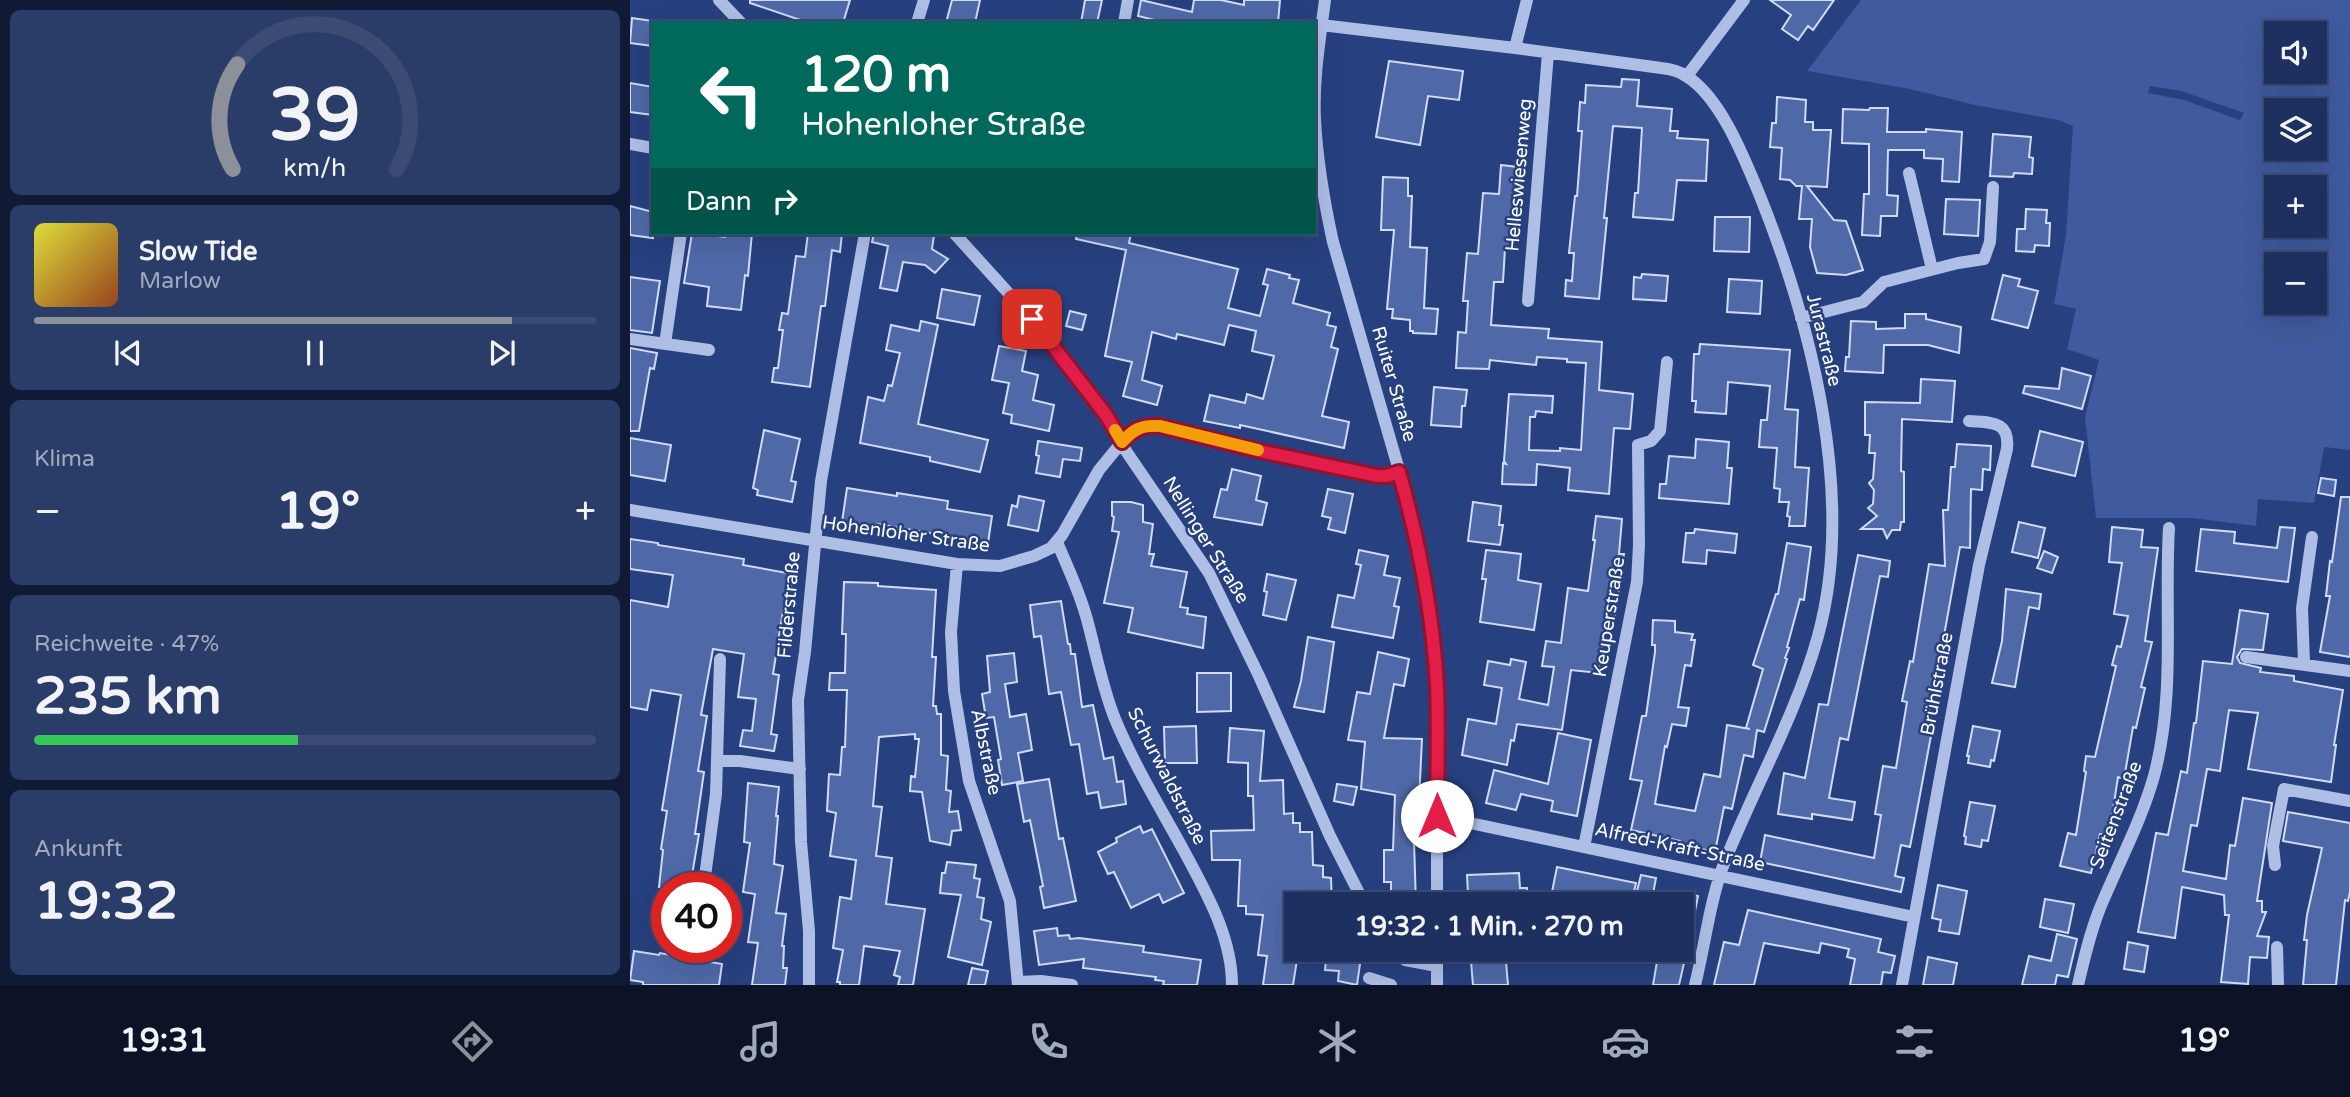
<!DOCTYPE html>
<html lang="de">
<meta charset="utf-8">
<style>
body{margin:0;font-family:"Varela Round",sans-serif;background:#2a3c68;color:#f1f3f6;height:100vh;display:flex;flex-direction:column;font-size:26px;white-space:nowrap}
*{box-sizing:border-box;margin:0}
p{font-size:23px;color:#a0a9bd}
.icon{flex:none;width:38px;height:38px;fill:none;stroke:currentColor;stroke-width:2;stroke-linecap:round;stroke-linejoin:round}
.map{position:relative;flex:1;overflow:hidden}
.sheet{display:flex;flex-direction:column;gap:10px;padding:10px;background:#101a34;width:630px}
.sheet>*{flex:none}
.guide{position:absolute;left:21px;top:21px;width:665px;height:214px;border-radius:0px;box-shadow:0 7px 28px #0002,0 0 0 2px #3b4b74;background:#00695c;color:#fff;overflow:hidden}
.fabs{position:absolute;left:1634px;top:21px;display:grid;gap:14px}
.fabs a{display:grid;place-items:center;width:63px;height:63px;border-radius:0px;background:#1d305f;box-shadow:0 7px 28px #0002,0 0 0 2px #3b4b74;font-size:35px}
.speed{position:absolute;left:21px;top:872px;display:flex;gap:14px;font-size:35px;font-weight:700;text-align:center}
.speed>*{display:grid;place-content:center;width:91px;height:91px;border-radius:50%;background:#1d305f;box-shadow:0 7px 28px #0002,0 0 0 2px #3b4b74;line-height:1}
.speed .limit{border:10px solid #d22;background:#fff;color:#111}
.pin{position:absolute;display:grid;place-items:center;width:60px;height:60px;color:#fff;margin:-30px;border-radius:14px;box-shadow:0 4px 10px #0006}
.me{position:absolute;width:77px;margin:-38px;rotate:0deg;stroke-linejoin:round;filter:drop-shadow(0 0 5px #0008)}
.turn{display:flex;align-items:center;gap:24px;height:147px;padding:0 35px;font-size:32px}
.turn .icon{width:91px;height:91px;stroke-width:2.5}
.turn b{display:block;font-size:49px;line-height:60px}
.then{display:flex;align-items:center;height:66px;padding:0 35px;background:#0003;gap:14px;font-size:26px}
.big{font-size:52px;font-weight:700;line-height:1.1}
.sheet .card{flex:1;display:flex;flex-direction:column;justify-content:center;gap:10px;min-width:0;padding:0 24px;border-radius:10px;background:#2a3c68}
.sheet .dial{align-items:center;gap:0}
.dial svg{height:182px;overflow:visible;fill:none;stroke:#3b4b74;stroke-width:7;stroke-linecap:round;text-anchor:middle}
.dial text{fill:#f1f3f6;stroke:none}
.song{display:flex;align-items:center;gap:21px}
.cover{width:84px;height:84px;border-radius:10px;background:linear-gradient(135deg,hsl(60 70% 55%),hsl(20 70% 35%))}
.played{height:7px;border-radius:4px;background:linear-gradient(90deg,#8c9099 85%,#3b4b74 85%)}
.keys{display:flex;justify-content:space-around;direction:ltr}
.heat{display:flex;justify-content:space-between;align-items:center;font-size:38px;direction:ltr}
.charge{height:10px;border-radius:5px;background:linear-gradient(90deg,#34c759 47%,#3b4b74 0)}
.trip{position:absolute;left:654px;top:892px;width:410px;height:70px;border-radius:0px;background:#1d305f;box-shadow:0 7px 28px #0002,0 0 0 2px #3b4b74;font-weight:700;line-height:70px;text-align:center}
.tab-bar{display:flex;height:112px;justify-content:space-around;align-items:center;background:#0c1326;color:#a0a9bd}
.tab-bar .icon{width:49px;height:49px}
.tab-bar .current{color:#8c9099}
.tab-bar b{font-size:32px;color:#f1f3f6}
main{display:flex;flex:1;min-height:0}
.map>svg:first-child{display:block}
.green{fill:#3f5a9e;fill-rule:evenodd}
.building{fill:#4f69a8;stroke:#d1dbf5;stroke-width:2}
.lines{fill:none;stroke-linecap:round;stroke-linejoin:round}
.minor{stroke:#aebee5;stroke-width:12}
.route-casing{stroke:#92132f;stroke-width:18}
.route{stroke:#e11d48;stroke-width:12}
.slow{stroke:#f59e0b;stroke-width:12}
.labels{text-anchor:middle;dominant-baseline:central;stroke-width:5;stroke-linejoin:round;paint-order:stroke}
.street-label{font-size:19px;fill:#fff;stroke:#27407f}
</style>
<main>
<section class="sheet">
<div class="card dial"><svg viewBox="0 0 100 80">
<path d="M14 69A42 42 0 1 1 86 69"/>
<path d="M14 69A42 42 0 0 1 16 23" stroke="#8c9099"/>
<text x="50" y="56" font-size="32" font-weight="700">39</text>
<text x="50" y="72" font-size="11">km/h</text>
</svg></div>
<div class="card">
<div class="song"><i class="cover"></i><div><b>Slow Tide</b><p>Marlow</p></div></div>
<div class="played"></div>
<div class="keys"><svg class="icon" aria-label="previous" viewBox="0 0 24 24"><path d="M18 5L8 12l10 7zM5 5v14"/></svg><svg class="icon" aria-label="pause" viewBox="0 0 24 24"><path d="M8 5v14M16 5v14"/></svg><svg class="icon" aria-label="next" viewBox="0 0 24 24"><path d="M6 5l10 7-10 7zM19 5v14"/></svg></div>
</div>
<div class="card"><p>Klima</p>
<div class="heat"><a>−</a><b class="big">19°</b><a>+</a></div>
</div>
<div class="card"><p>Reichweite · 47%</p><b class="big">235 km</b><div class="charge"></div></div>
<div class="card"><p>Ankunft</p><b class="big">19:32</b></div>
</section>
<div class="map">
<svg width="1720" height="985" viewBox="0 0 1720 985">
<rect width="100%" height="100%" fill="#27407f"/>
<path class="green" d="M1231,0H1720V450L1694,447L1684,503L1628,499L1626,526L1562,518H1466L1455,417L1469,360L1437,349L1446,309L1424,304L1436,235L1443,126L1429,120L1345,105L1280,89L1177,71ZM1647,33H1685V72H1647ZM1520,86L1551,91L1614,113L1610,120L1554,100L1518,93ZM1647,110H1685V149H1647ZM1647,187H1685V226H1647ZM1647,264H1685V303H1647Z"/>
<path class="building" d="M120,0H220L213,23H179L120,3Z
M322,0H350L345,23H316Z
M455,0H472L467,23H451Z
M511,0L562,12L564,0H591L614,5V0H650L648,23H537L508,16Z
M1140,0H1204L1183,30L1178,26L1168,40L1152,29L1161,15Z
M2,18L23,21V46L0,43Z
M759,61L833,71L829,100L798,96L790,145L746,137Z
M992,79L1009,80L1007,106L1042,109L1040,131H1048L1047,138L1078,140L1076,181L1047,180L1043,220L1003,217L1005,193H1008L1012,128L983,126L974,218H977L969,299L935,296L936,280L942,281L944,253H939L945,196H947L952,131H948L950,102L955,103L956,85L991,87Z
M0,83L23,87V115L0,112Z
M1147,97L1176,100L1175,122H1183V130H1201L1197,187L1177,186L1204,220L1216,221L1233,270L1216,275L1187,273L1180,247L1182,219H1169L1172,186H1166L1160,180L1150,179L1152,148L1140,147L1142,123H1146Z
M1240,108H1258L1257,132H1296V129L1332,132L1329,182L1312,181L1313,159L1294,158V150H1258L1257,195L1268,196L1267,216H1251L1250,236L1232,235L1234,194H1239V144L1212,143L1213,109L1239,110Z
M1363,134L1401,137L1399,157L1403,158L1402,174L1384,173L1383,177L1360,176Z
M871,165L888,167V196L883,248H875L873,282H864L861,325L919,329L918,338L972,342L969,390L1003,394L1000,429L984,428L979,494L938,490L940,468L907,464L906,485L872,484L873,463L876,464L874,461L879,394L923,396L922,413L906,411L905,417H900L899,450L930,451V448L951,450L956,363L937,362V359L907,357L906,365L860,360L859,369L826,368L828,332L836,333L838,301H833L837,253L848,254L853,193L869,194Z
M753,177L778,178V196H782L780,247L797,248L794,308L808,309L806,334L783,333V331H780V320L762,318L763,309H757L764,230H751Z
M1316,199L1350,200L1348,236L1314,234Z
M0,206L23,212V238L0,235Z
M1396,209L1417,210L1416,223H1420L1419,246L1405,245L1404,252L1386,251L1387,229H1395Z
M1085,217H1120L1119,252L1084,251Z
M62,233L95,237L96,233H122L118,276L115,275L111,310L77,306L79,287L54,283Z
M178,233H212L210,252L202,250L195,306H191L180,387L142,382L144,368H148L153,330H149L152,313L158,314L166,256L175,257Z
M244,233H286L304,235L302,249L318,259L305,273L295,265L273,262L267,291L250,288L258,246L242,242Z
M447,233H501L499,243L608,269L598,308L630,316L638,285L633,284L637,269L660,275L659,278L669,280L663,303L700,313L697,325L706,327L701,347L708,349L692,416L719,422L714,448L610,425V428L574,421L580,395L615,403L617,394L633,399L644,356L622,351L626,331L599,325L594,345L547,334L546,339L522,332L512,380L532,386L527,405L493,396L502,362L475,356L496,250L446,239Z
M1012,274L1038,276L1036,301L1003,299L1004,277L1011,278Z
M1373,275L1390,279L1388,286L1408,291L1398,328L1362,319Z
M0,277L30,281L22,333L0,330Z
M1099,279L1132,281L1130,314L1097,312Z
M312,289L350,296L344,325L307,318Z
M440,311L456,315L452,330L436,326Z
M1275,314H1296V319L1331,327L1329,353L1298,345H1254L1253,373L1215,371L1216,357H1219L1221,321L1246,322V329L1275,328Z
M291,321L308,325L288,424L358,440L350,472L300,461V457L230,443L238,397L254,401L258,385L262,386L270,353L256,350L261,325L289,331Z
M1070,344L1160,350L1155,409L1168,410L1165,467L1179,468L1175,526H1159L1160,517L1157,516L1159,502H1149L1150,489L1144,488L1147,448L1129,447L1131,420H1137L1140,386L1098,382L1096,414L1065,412L1066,401H1062L1064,354H1069Z
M369,346L396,351L392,371L408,375L403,400L424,405L419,431L381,423L382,415L373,413L379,383L362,380Z
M0,348L27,353L24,369L20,368L9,431H0Z
M1432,368L1461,376L1452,409L1393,393L1395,386L1429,389Z
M1291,379L1325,381L1322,422L1272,419L1271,471L1274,472V522H1271L1270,530H1262L1257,538L1253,529H1231L1247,516L1238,508L1243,504L1244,490L1239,483L1243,479L1245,453H1239L1240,435H1235V402L1290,403Z
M804,387L837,390L835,406H832L831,427L801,425Z
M134,430L170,439L161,481L166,482L162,502L127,495L128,490L123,488Z
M1410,431L1453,442L1445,476L1402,466Z
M0,438L41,445L35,481L0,475Z
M1066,439L1099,442L1097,468H1102L1099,504L1029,498L1030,484H1036L1039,456L1065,458Z
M408,441L452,448L450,461L433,459L430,477L406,473L409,456L406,455Z
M1327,444L1361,446L1360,470L1353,469L1352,490L1341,489L1340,548L1330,547L1298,724L1303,725L1289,800L1280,847L1271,845L1265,876L1274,878L1271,892L1130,862L1135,835L1244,858L1251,815L1245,814L1253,766L1266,768L1277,702L1272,701L1280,661L1283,662L1299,564L1315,566L1313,510H1318L1321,467H1325Z
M602,469L631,476L626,500L637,503L632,525L584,517L591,489L597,490Z
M1691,478L1706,480L1704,496L1688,493Z
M217,488L267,496V493L318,501L317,509L362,516L358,543L247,524V527L212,522Z
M698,489L723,494L715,533L698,529L701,518L692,516Z
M389,496L414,501L408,531L378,525L382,505L387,507Z
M1711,497H1720V657L1690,652L1700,596H1696L1700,561L1702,562Z
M482,502H501L513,505V522L523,524L519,554H524L521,566L557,572L550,607L558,608L557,614L576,617L573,648L498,632L503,608L474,603L489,532L482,531L484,517L482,516Z
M843,502L871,506L869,525H873L870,545L838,541Z
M966,516L992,519L989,554H994L983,629L974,628L969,673L941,670L932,730L887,724L884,741L881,740L877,765L832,755L838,719L866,724L872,688L854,685L858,661L880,665L881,659L896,662L889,699L918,705L924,667L912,666L916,641L931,643L938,588L958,591L965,540H963Z
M1389,522L1415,528L1408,558L1382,552Z
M1482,527L1513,530L1511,547L1528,548L1515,641L1522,642L1511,687L1515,688L1506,728L1503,727L1494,779L1488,777L1479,835L1470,834L1461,873L1430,866L1438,833L1446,835L1456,772L1454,771L1456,756L1465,757L1486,666L1482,665L1487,646L1491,647L1498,616L1484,614L1492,563L1479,562Z
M1650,527L1665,528L1658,582L1566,571L1571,529L1605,532L1604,543L1647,548Z
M1065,529L1107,534L1105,553L1077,550L1076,564L1053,562L1056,533H1064Z
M0,539L28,543V545L114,559L113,565L163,574L156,612L153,611L143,674L149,675L141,734L147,735L144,751L110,746L113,730L122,731L126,699L108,697L114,654L83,649L71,715L77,716L68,771L74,772L65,834H69L60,887H29L33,850L31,849L37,811L32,810L51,695L21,690L17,710L0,707V600L38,607L43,575L0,569Z
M1157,543L1181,547L1174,600L1170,599L1157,647L1159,648L1155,658L1157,659L1134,732L1127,730L1123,757L1114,755L1102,809L1094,807L1085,852L1049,844L1050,841L1001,830L1012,781L1000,779L1012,716H1016L1025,652V645H1022L1023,620L1045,621V632L1063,634L1061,640H1065L1061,666L1055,665L1048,707L1059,708L1056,726L1042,724L1037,747L1035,746L1025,804L1065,811L1074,774L1090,777L1097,725L1120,729L1116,728L1133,669L1123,665L1146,594H1148Z
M729,550L758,556L754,575L770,578L764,606L769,607L763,638L702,627L708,595L724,598L731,565L726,564Z
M856,550L891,554L888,580L911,584L904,630L850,622L856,579H852Z
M1414,551L1428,557L1422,573L1407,568Z
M1228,555L1260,561L1258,577L1250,576L1218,740L1210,738L1199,798L1225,802L1222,820L1182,814V819L1148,814L1154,773L1175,778L1189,704L1198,705Z
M637,574L666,580L656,620L633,615L637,592L634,591Z
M214,582L248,583V586L306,590L302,657H306L303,706H306L307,714H311V755L318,756L316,790L321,791L319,812L328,811L331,830L322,831L320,845L300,841L292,792L280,791L281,776L285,777L289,739H285V734L249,737L243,806L252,807L246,856L262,858L256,904L295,909L283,985H268L270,977L264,975L270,951L234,946L229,985H210V982H207L213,950L203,948L210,897L221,899L226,860L200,856L206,813L197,811L199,774L210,775L212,747H215L217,690H199L200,673H215L216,634H212Z
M1376,589L1411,594L1409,609L1399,607L1385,687L1362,683L1372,641Z
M431,601L438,644H440L441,654H445L452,707L463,705L474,759L483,757L487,782L493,781L496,804L471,808L468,792L457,794L449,744L441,745L431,692L419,694L411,636L404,637L400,605Z
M1610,610L1638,614L1633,650L1612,649L1607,657L1610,663L1631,668L1630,672L1664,676V681L1713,690L1704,745H1706L1701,782L1618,769L1628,713L1599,710L1590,771L1577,769L1567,826L1561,825L1553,871L1596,879L1600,845L1605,846L1613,798L1642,803L1627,901H1632V912H1636L1627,936L1639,937L1637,958L1620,957L1618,984L1591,982L1599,915H1595L1594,895L1552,887L1545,938L1508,932L1526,833L1538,835L1551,771L1557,773L1564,723H1566L1573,661L1602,664Z
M678,637L704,642L694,712L664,707L671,681Z
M748,652L779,659L774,686L764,684L754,738L792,739L787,841H784L786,905H761V882H754V850H763L765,795L731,789L735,742L718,740L727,692L740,694Z
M384,653L387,682L375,684L380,717L396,714L402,750L388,753L393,781L372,785L368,760L371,759L364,717L356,718L352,694L360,692L357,656Z
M567,673H601V711L567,712Z
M566,726L567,763H535L534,727Z
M1343,726L1370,731L1364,761L1361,760L1360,767L1338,763L1339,756H1337Z
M600,728L634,731L630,781L653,780L654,814L663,813V823H670V832H682L683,865L693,866V877L701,878L702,905H667V937L664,960H667L663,985H633L637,956L628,955L633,915L616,914V906H608L610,860H582L581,831L624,830L623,796H618V763L598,762Z
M928,733L961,740L947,816L921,811L923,801L891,794L886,810L856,803L864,770L918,784Z
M419,779L429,839L433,838L446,901L414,908L410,887L413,886L400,820L394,822L387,784Z
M118,783L149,787L146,816H148L144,864L153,866L146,913L156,914L152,946H154L153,968H157L155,985H122L128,943L118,942L125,894L113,892L120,843L114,842Z
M707,784L727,787L723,805L704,801Z
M1340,802L1365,806L1358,841L1352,840L1351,847L1335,844L1336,837L1334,836Z
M1658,812L1720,823V892L1718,901L1715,900L1706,985H1673L1677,940H1674L1677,915L1692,848L1653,841Z
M510,826L513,833L522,829L554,893L533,903L529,894L501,908L484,872L478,874L468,852L487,842L486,838Z
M317,862L346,865L344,878L350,879L347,897L354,898L351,919L361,922L352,965L318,957L331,895L310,893L312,873H315Z
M927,867L1006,883L1001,905H980L947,898L945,905L920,902Z
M889,873L890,888H897L898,905H844L843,894L838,895L837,875Z
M1011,875L1026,878L1023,894L1007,891Z
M1308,885L1337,891L1329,934L1309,931L1311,920L1302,918Z
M1052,893L1068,896L1059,941H1052Z
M1415,899L1444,904L1438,933L1410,927Z
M1118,910L1251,939L1248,952L1265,956L1261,973L1253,972L1251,985H1220L1225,959L1217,957L1219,949L1191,943L1189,953L1134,943L1124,985H1084L1094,942L1109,945Z
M427,928L428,936L439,935L440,939L449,938L514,946L513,952L571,960L567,985H533L534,981L525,980L526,977L453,968L454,959L409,965L404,931Z
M1427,934L1447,939L1438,977L1427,975L1425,985H1392L1399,956L1421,961Z
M1498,942L1518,946L1514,972L1494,969Z
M697,950H732L727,985L708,981L709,971L695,970Z
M840,950H875L878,985H843Z
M1029,950H1057L1049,985H1023Z
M4,951L29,955L30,953L92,964L89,985H13V982L0,980Z
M1298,957L1327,963L1323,985H1293Z
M342,968L358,971L355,985H338Z"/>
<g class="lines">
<path class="minor" d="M89,0L111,23
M695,0C690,39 683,79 685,119C687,160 694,201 703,242L773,484L795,580L807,687V905
M287,23L294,0
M494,23L498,0
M691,25L885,48L1031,68C1040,69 1049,71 1056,76C1091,97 1115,160 1130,196C1182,326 1226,498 1188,636C1166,715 1125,786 1095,861C1080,899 1075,945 1065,985
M885,48L897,0
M1057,76L1114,0
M0,144L23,148
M1279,173L1302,269
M324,233L402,319L476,416L496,451L579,573L629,676L700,836L735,905
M898,301L918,53
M1171,318L1233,302L1254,282L1328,263L1354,259L1360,242L1363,187
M0,339L79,350
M35,344L51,233
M0,510L327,564L370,566L404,556L421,548L432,535L469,470L492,442L502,431L511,426L537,427L605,445L747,476H757L769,472
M427,542C439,570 452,598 459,627C467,658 473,689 485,719C504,765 530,807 554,851C576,892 602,937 602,985
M327,564L321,632L324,691L339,781L380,901L388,985
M1616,657L1720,671
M1674,663L1672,608L1682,537
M87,761H110L170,769
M807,816L1284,917
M954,847L1007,582L1009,545L1008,445L1021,441L1030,431L1037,362
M1645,865L1643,846L1654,789L1720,801
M74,884L86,794L90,659
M1647,947L1648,985
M763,950L775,960L807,966
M807,950V985
M739,978L761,985
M388,982L411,981L442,985
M179,985V931L171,842L168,700L175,652L191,481L235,233
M1272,985L1349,565L1377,449C1380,420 1361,423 1339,421
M1448,985C1454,959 1460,933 1470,908C1488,864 1511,822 1524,776C1546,694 1534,611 1539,528"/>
</g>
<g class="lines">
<g class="route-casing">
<path id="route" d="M402,319L476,415L492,442C504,429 511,425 530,426L625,450L747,476H757L769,472C789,542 803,615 807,687C809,730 807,773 807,816"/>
</g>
<use href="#route" class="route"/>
<path class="slow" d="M485,430L492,442C504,429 511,425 530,426L628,450"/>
</g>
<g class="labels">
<g class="street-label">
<text transform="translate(889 175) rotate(-85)">Helleswiesenweg</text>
<text transform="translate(1194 340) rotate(76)">Jurastraße</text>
<text transform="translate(764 384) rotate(74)">Ruiter Straße</text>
<text transform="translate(276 534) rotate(8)">Hohenloher Straße</text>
<text transform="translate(576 540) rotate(58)">Nellinger Straße</text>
<text transform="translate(159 605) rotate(-85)">Filderstraße</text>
<text transform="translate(979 617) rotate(-81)">Keuperstraße</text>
<text transform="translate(1307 684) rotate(-79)">Brühlstraße</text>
<text transform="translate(356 752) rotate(78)">Albstraße</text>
<text transform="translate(537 776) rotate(63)">Schurwaldstraße</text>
<text transform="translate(1486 815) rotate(-69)">Seitenstraße</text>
<text transform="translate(1050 847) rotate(12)">Alfred-Kraft-Straße</text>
</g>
</g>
</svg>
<div class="fabs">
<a><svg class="icon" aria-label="sound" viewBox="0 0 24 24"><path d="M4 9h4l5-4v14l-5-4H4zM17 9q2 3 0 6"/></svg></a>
<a><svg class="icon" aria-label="layers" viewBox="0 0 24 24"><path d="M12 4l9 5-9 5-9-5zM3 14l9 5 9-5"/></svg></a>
<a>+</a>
<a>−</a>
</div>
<div class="speed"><div class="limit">40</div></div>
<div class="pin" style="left:402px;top:319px;background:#d93025"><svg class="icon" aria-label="arrive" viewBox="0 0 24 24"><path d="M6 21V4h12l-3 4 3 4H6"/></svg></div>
<svg class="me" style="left:807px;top:816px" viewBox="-20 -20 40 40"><circle r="19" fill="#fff"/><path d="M0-13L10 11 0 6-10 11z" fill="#e11d48"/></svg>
<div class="trip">19:32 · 1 Min. · 270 m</div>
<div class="guide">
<div class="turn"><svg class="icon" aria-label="left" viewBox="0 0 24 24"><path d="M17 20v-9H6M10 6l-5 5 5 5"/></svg><div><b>120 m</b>Hohenloher Straße</div></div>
<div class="then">Dann<svg class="icon" aria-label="right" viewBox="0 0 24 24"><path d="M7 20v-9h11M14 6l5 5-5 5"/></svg></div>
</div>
</div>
</main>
<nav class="tab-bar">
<b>19:31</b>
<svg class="icon current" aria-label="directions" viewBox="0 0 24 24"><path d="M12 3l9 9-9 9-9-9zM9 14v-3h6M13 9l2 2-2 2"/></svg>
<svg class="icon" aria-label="music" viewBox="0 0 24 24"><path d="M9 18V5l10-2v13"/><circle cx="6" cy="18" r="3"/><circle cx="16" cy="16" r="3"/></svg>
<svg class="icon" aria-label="phone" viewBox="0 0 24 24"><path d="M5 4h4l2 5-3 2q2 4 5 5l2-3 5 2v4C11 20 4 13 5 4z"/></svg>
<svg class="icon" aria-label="climate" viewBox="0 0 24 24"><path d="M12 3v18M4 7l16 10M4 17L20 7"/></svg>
<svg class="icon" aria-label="car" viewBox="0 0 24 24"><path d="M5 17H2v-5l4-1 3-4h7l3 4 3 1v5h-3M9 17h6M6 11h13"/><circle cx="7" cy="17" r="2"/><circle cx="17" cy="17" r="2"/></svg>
<svg class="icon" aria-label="filters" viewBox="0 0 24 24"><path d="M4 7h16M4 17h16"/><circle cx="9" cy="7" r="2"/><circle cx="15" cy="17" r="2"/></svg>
<b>19°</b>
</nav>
